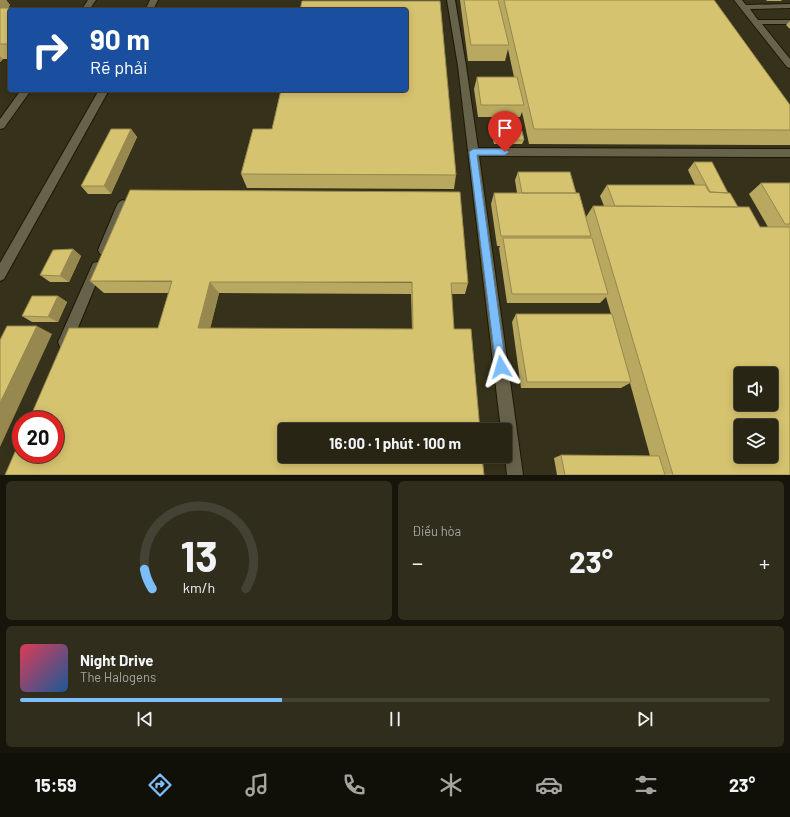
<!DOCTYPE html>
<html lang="vi">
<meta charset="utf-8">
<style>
body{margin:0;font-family:Barlow,sans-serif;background:#302d1d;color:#f1f3f6;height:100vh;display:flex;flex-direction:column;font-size:15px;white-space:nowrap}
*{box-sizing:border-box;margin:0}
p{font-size:13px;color:#a5a5a0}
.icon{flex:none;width:22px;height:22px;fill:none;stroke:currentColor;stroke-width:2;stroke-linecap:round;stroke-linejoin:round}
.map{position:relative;height:475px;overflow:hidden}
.panel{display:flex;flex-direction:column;gap:6px;padding:6px;background:#16140b;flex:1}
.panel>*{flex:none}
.top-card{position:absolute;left:8px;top:8px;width:400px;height:84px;border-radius:4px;box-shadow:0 2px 10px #0003,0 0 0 1px #444234;background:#1a4fa0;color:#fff;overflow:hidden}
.fabs{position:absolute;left:734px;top:367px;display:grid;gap:8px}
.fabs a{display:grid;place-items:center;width:44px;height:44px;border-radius:4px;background:#282514;box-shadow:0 2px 10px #0003,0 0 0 1px #444234;font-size:20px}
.speed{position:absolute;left:12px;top:411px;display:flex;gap:8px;font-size:20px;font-weight:700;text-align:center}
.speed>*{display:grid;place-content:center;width:52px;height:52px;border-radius:50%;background:#282514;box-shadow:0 2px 10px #0003,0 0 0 1px #444234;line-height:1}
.speed .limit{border:6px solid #d22;background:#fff;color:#111}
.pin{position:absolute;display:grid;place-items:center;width:34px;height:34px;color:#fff;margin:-41px -17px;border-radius:50% 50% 50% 0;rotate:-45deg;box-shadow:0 0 4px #0007}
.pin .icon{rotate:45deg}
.me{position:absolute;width:44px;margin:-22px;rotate:353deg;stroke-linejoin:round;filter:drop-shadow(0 0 3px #0008)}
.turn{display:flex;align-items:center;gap:14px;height:84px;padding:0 16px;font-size:18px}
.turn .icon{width:52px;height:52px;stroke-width:2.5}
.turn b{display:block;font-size:28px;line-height:34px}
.big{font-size:30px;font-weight:700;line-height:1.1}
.panel .widget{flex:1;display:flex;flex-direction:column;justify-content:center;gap:6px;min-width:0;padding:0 14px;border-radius:6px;background:#302d1d}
.panel .dial{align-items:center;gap:0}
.dial svg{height:104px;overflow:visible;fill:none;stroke:#444234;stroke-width:7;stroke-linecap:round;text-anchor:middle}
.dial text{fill:#f1f3f6;stroke:none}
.song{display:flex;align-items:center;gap:12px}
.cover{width:48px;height:48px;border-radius:6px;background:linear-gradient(135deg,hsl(350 70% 55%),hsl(210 70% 35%))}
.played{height:4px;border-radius:2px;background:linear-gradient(90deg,#7cbef9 35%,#444234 35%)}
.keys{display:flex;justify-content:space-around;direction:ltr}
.heat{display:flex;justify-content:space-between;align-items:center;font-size:22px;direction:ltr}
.panel .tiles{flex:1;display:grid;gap:6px;grid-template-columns:1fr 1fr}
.widget:last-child{grid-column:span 2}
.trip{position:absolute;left:278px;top:423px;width:234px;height:40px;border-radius:4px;background:#282514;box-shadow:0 2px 10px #0003,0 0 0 1px #444234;font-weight:700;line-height:40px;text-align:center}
.tabs{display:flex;height:64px;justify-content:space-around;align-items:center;background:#100f08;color:#a5a5a0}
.tabs .icon{width:28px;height:28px}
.tabs .active{color:#7cbef9}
.tabs b{font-size:18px;color:#f1f3f6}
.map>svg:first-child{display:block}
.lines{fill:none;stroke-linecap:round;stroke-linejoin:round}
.minor-casing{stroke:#1d1804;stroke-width:2}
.minor{fill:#67624a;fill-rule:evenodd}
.wall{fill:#b8a860;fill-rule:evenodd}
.shaded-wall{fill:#96884e}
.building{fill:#d6c370;stroke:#96884e;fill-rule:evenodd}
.route{fill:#7cbef9;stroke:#517ca2}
</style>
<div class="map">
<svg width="790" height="475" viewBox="0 0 790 475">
<rect width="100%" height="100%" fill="#36311a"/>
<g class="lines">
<g class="minor-casing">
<path id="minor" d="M88,0H96L89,10H81Z
M150,0H158L153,10H145Z
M447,0H455L466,66L478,148L790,149V157L479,156L523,475H507L505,456V430H501L458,66Z
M734,0H742L746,5L790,4V8L750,9L758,20H790V24H762L790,59V68L787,67Z
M21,90H31L4,128L0,129V119Z
M99,90H109L4,279L0,281V263Z
M123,200L127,202L129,205L110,250L108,254L104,255L100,254L98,250L117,205L119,202Z
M97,262L101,263L103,267L70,347L65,349L60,347L58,342L93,263Z"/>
</g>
<use href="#minor" class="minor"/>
</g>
<path class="wall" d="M0,0H6L10,5L8,8L10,10V59H3L0,62Z
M460,0H714L790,105V145L529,144L522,112L520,117H478L474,89L477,77H514L508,49L505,61H468Z
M766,0H782L781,1H767Z
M790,21V29L786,25Z
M131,129L137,137L111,194H88L81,186Z
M494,131L524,140L522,144H494L492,135Z
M694,162L728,193L738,207L760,227H768L749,194L761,183H790V475H557L554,458L561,455L650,456L630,383L621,388H521L512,322L516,314H611L606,297L600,303H507L499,248L500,246H497L491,204L494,193H517L515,180L518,172L576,193L586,217L593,206H604L600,196L607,185H695L688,170Z
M241,174L456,175L454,189L247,188Z
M73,249L81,256L69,282H50L40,275Z
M90,281L468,283L465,294H451L454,329L158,328L169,293H104ZM219,293L411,294L412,329L210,328Z
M58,296L67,302L58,322H32L22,316Z"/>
<path class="shaded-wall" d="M0,0H6L10,5L0,16Z
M0,56L3,59L0,62Z
M131,129L137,137L111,194L104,186Z
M73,249L81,256L69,282L60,276Z
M210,282L219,293L208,338L198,328Z
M58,296L67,302L58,322L48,317Z
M37,326L52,334L0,447V403Z"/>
<path class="building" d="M464,0H498L509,45H471Z
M504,0H714L790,105V130L534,129Z
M302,1H440L456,175L241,174L253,129H272L281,90H406V10H300Z
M0,8H39L37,10H10V44H0Z
M477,77H517L524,105H481Z
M111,129H131L104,186H81Z
M494,131H522L524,140H495Z
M694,162H712L728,193L710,192Z
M518,172H570L576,193H522Z
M761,183H790V224H785Z
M607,185H705L709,192L730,193L738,207L615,206Z
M130,190L460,192L468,283H451L454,329H471L480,430H285V456H482L484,475H5L21,438V454H55V420H29L69,328H158L172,281H90ZM210,282H412L413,329L198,328Z
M494,193H579L591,236H501Z
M593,206L749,207L760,227H790V475H673ZM741,374H771V404H741ZM741,426H771V456H741Z
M503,238H592L608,294H512Z
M73,249L60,276L40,275L53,250Z
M32,296H58L48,317L22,316Z
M516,314H612L631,382H527Z
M7,326H37L0,403V340Z
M561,455L659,456L665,475H565Z"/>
<path class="route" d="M473,149H505L509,152L505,155H477L506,367L505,371L501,373L497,371L496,367L469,152Z"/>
</svg>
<div class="fabs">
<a><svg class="icon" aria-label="sound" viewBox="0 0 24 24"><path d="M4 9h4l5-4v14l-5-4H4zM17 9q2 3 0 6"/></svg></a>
<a><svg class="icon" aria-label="layers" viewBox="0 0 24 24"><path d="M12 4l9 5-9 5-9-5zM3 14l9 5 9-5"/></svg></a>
</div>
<div class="speed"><div class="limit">20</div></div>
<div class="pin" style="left:505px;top:152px;background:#d93025"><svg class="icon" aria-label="arrive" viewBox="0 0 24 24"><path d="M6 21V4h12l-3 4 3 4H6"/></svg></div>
<svg class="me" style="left:501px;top:367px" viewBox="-20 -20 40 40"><path d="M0-17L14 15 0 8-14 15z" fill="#7cbef9" stroke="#fff" stroke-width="4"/></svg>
<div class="trip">16:00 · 1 phút · 100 m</div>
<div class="top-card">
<div class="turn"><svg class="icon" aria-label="right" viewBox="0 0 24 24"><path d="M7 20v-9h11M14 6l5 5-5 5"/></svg><div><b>90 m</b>Rẽ phải</div></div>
</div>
</div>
<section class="panel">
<div class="tiles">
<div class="widget dial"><svg viewBox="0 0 100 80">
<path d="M14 69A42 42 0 1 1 86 69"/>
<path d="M14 69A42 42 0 0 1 8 54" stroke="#7cbef9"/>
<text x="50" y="56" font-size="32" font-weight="700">13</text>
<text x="50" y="72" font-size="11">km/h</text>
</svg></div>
<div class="widget"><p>Điều hòa</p>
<div class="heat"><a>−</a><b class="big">23°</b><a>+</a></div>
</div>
<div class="widget">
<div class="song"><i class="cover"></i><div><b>Night Drive</b><p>The Halogens</p></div></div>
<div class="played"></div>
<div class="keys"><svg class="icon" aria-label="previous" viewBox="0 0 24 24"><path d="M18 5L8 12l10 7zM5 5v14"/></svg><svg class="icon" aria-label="pause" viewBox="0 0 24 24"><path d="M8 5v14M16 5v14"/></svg><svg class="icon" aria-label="next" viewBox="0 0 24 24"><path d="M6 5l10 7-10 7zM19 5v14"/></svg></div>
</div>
</div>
</section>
<nav class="tabs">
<b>15:59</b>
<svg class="icon active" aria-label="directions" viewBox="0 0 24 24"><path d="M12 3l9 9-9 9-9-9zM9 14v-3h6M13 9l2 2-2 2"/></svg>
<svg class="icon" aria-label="music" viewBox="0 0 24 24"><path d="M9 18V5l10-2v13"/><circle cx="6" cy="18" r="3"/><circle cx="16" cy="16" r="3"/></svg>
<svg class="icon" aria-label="phone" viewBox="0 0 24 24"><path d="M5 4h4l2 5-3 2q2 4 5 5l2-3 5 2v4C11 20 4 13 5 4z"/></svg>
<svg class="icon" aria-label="climate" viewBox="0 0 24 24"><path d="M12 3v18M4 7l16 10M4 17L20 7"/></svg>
<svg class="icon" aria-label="car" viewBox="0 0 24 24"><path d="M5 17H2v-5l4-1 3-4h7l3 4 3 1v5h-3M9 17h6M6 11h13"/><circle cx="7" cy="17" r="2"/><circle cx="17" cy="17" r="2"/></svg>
<svg class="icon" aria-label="filters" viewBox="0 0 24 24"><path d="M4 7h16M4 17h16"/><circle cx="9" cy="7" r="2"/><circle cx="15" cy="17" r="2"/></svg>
<b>23°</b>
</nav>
